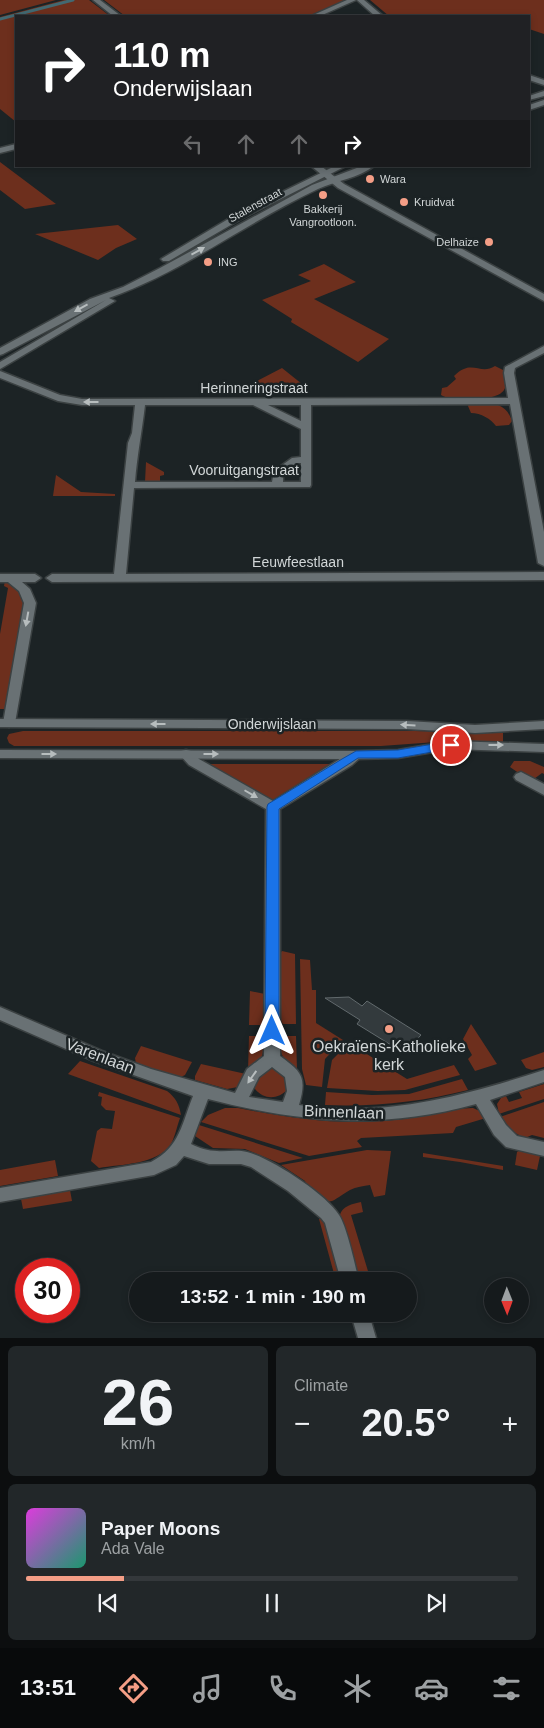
<!DOCTYPE html>
<meta charset="utf-8">
<style>
body{margin:0;font-family:Helvetica,sans-serif;background:#222729;color:#f1f3f6;height:100vh;display:flex;flex-direction:column;font-size:19px;white-space:nowrap}
*{box-sizing:border-box;margin:0}
p{font-size:16px;color:#9da1a3}
.icon{flex:none;width:28px;height:28px;fill:none;stroke:currentColor;stroke-width:2;stroke-linecap:round;stroke-linejoin:round}
.map{position:relative;height:1338px;overflow:hidden}
.details{display:flex;flex-direction:column;gap:8px;padding:8px;background:#0c0e0f;flex:1}
.details>*{flex:none}
.hud{position:absolute;left:15px;top:15px;width:515px;height:152px;border-radius:0px;box-shadow:0 2px 8px #0003,0 0 0 1px #34383b;background:#202124;color:#fff;overflow:hidden}
.needle{width:32px;rotate:179deg}
.controls{position:absolute;left:484px;top:1278px;display:grid;gap:10px}
.controls a{display:grid;place-items:center;width:45px;height:45px;border-radius:50%;background:#151a1c;box-shadow:0 2px 8px #0003,0 0 0 1px #34383b;font-size:25px}
.speed{position:absolute;left:15px;top:1258px;display:flex;gap:10px;font-size:25px;font-weight:700;text-align:center}
.speed>*{display:grid;place-content:center;width:65px;height:65px;border-radius:50%;background:#151a1c;box-shadow:0 2px 8px #0003,0 0 0 1px #34383b;line-height:1}
.speed .limit{border:8px solid #d22;background:#fff;color:#111}
.pin{position:absolute;display:grid;place-items:center;width:42px;height:42px;color:#fff;margin:-21px;border:2px solid #fff;border-radius:50%;box-shadow:0 1px 5px #0007}
.me{position:absolute;width:55px;margin:-28px;rotate:0deg;stroke-linejoin:round;filter:drop-shadow(0 0 4px #0008)}
.turn{display:flex;align-items:center;gap:18px;height:105px;padding:0 15px;font-size:22px}
.turn .icon{width:65px;height:65px;stroke-width:2.5}
.turn b{display:block;font-size:35px;line-height:42px}
.lanes{display:flex;align-items:center;height:48px;padding:0 15px;background:#0003;justify-content:center;gap:25px;direction:ltr}
.lanes .off{opacity:.35}
.big{font-size:38px;font-weight:700;line-height:1.1}
.details .card{flex:1;display:flex;flex-direction:column;justify-content:center;gap:8px;min-width:0;padding:0 18px;border-radius:8px;background:#222729}
.details .dial{align-items:center;gap:0}
.dial b{font-size:65px;line-height:1}
.song{display:flex;align-items:center;gap:15px}
.cover{width:60px;height:60px;border-radius:8px;background:linear-gradient(135deg,hsl(300 70% 55%),hsl(160 70% 35%))}
.played{height:5px;border-radius:2px;background:linear-gradient(90deg,#f49e86 20%,#34383b 20%)}
.keys{display:flex;justify-content:space-around;direction:ltr}
.heat{display:flex;justify-content:space-between;align-items:center;font-size:28px;direction:ltr}
.details .tiles{flex:1;display:grid;gap:8px;grid-template-columns:1fr 1fr}
.card:last-child{grid-column:span 2}
.trip{position:absolute;left:129px;top:1272px;width:288px;height:50px;border-radius:25px;background:#151a1c;box-shadow:0 2px 8px #0003,0 0 0 1px #34383b;font-weight:700;line-height:50px;text-align:center}
.menu{display:flex;height:80px;justify-content:space-around;align-items:center;background:#080a0b;color:#9da1a3}
.menu .icon{width:35px;height:35px}
.menu .active{color:#f49e86}
.menu b{font-size:22px;color:#f1f3f6}
.map>svg:first-child{display:block}
.green{fill:#6d2f1d}
.lines{fill:none;stroke-linecap:round;stroke-linejoin:round}
.stream{stroke:#426972;stroke-width:3}
.building{fill:#333a3d;stroke:#626a6d}
.street-casing{stroke:#3b4142;stroke-width:3}
.secondary-casing{stroke:#3b4142;stroke-width:3}
.street{fill:#697174;fill-rule:evenodd}
.secondary{fill:#697174;fill-rule:evenodd}
.oneway{fill:#b7bdbe}
.route{fill:#1a73e8;stroke:#114b97}
.poi-dot{fill:#f49e86;stroke:#1c2325;stroke-width:2}
.labels{text-anchor:middle;dominant-baseline:central;stroke-width:5;stroke-linejoin:round;paint-order:stroke}
.far-poi-label{font-size:11px;fill:#d1d6d7;stroke:#1c2325;text-anchor:start}
.far-street-label{font-size:11px;fill:#d1d6d7;stroke:#1c2325}
.street-label{font-size:14px;fill:#d1d6d7;stroke:#1c2325}
.near-poi-label{font-size:16px;fill:#d1d6d7;stroke:#1c2325}
.near-street-label{font-size:16px;fill:#d1d6d7;stroke:#1c2325}
</style>
<div class="map">
<svg width="544" height="1338" viewBox="0 0 544 1338">
<rect width="100%" height="100%" fill="#1c2325"/>
<path class="green" d="M0,0H56L0,15Z
M64,0H89L110,16H16V122L0,109V17Z
M104,0H345L309,16H125Z
M370,0H544V34L529,29V16H389Z
M0,162L56,204L25,209L0,190Z
M118,225L137,239L116,248L98,260L35,234Z
M324,264L356,282L314,299L389,339L358,362L291,322L292,319L262,300L311,281L298,275Z
M495,366L503,370C504,376 508,384 504,390C497,402 451,402 441,395L442,388L447,387L456,379L454,376C472,358 480,376 495,366Z
M282,368L307,388L300,394H252L253,383Z
M469,403C488,403 505,400 512,421L509,425L496,426C491,419 481,413 471,413L468,406Z
M146,462L164,472V475L160,476V482H145Z
M56,475L81,492L115,494V496H53Z
M5,580L18,586L26,601L6,709H0V634L8,588L4,586Z
M23,731H415L503,733V742L450,741L381,746H14L9,743L7,738L9,734Z
M514,761H530L544,767V774L542,773L534,779L523,773L520,774L510,767Z
M205,764H335L280,799H265Z
M282,951L295,954L296,1024H283L279,1018V955Z
M300,959L310,960L312,990H316V1023L343,1040L325,1059L322,1087L306,1085L302,1069Z
M250,991L265,994V1020L261,1025H249Z
M471,1024L497,1064L475,1071L468,1059L472,1055L463,1039Z
M249,1036H261L266,1041L261,1059L248,1071Z
M283,1036H296L297,1069C284,1061 279,1055 280,1039Z
M349,1043L407,1079L454,1065L460,1075L405,1090L378,1091L327,1088L332,1060Z
M141,1046L192,1062L185,1075L181,1077L175,1076L136,1064L135,1058Z
M544,1052V1067L532,1070L526,1068L521,1060Z
M80,1061L167,1091C176,1098 179,1104 181,1115L68,1074Z
M201,1064L246,1074L238,1087L227,1089L195,1080V1076Z
M273,1068L278,1069L288,1076V1089C278,1100 264,1100 255,1089V1079L266,1069Z
M462,1079L468,1090C421,1102 374,1107 325,1105L326,1092L372,1095L409,1094Z
M544,1084V1099L499,1114L497,1104L501,1098L506,1096L509,1102L522,1098L519,1092Z
M99,1092L180,1118C177,1126 175,1137 171,1144C157,1165 121,1164 99,1168L91,1161L97,1131L101,1128L112,1129L115,1111L106,1110L101,1105L102,1097L98,1096Z
M544,1102V1138L532,1135L525,1138C513,1133 507,1128 500,1117Z
M225,1108H238C289,1118 342,1126 394,1120C420,1118 447,1108 473,1108L484,1113L486,1118L456,1127L453,1133L361,1138L357,1141L362,1147L309,1156L201,1122L208,1115Z
M199,1125L303,1158L279,1163L245,1149L213,1148L195,1136Z
M521,1149L539,1153L540,1156L537,1170L515,1165L517,1152Z
M367,1150L391,1151L385,1195L374,1197L370,1185C364,1186 356,1187 350,1190C328,1203 333,1207 308,1191L305,1181L281,1165Z
M423,1153L503,1166V1170L460,1162L423,1157Z
M55,1160L58,1176L0,1186V1170Z
M70,1190L72,1201L23,1209L21,1199Z
M361,1202L363,1212L351,1215L371,1281H358L339,1218C342,1206 349,1205 361,1202Z
M323,1218L327,1225L343,1281H336L319,1219Z"/>
<g class="lines">
<path class="stream" d="M0,19L73,0"/>
</g>
<path class="building" d="M349,997L362,1006L367,1001L421,1035L404,1053L357,1024L360,1020L325,998Z"/>
<g class="lines">
<g class="street-casing">
<path id="street" d="M93,0H100L121,16H113Z
M347,0H356L320,16H311Z
M357,0H364L383,16H375Z
M529,75L544,80V85L529,80Z
M16,144V149L0,153V148Z
M311,166H321L344,184L544,294V301L338,188Z
M544,346V353L515,368L514,373L544,532V566L538,563L510,404L311,405V485L310,487L134,488L126,574L544,572V580L52,582L46,578L52,574H114L128,443L132,433L135,405H82L58,401L0,378V371L60,395L82,399L508,398L504,373L505,367ZM145,405H253L301,429V457L292,458L274,471L272,482H135C137,456 142,431 145,405ZM268,405H301V421ZM299,463H301V482H283V474Z
M0,574H35L41,578L35,582H22L30,589L36,603L15,723L9,727L3,723L24,603L19,591L8,582H0Z
M186,750L191,751L199,759L273,801L351,752H361L363,755L352,765L280,809V1056C302,1072 307,1077 299,1105C383,1118 464,1096 544,1070V1082L490,1100L506,1125L517,1136L544,1142V1156L506,1147L494,1135L476,1104C381,1130 302,1123 208,1099L191,1144C199,1148 208,1151 217,1151C227,1152 237,1149 247,1152C271,1158 326,1194 339,1215C347,1227 355,1265 359,1281H341L325,1223L321,1218L288,1191L251,1167L241,1164H209L184,1156L176,1165L154,1175L0,1202V1188L151,1162C180,1147 182,1123 193,1096L91,1060L0,1020V1007L102,1051L151,1069L235,1093L247,1069L264,1056L266,809L189,765L179,754L181,751ZM272,1067L285,1077L287,1091L283,1102L249,1097L259,1077Z
M521,772L544,784V795L516,780L514,777L516,774Z
M351,1314H369L376,1338H358Z"/>
</g>
<g class="secondary-casing">
<path id="secondary" d="M544,91V96L529,100V96Z
M544,100V105L529,110V105Z
M335,166H346L241,219L169,261H163L161,259L235,215Z
M362,166H374C359,178 335,181 318,189C247,222 183,272 109,298L115,301L0,369V362L106,300L3,354L0,355V348L90,299L123,287L160,268L312,185Z
M0,719L407,721L475,725L544,721V729L475,733L407,729L0,727Z
M451,741L544,744V752L451,749L398,758L356,759L0,758V750L356,751L398,750Z"/>
</g>
<use href="#street" class="street"/>
<use href="#secondary" class="secondary"/>
</g>
<defs><path id="oneway-solid" d="M-6-.8H1V-3.2L6.5 0L1 3.2V.8H-6Z" transform="scale(1.25)"/></defs>
<g class="oneway">
<use href="#oneway-solid" transform="translate(198 251) rotate(-29)"/>
<use href="#oneway-solid" transform="translate(81 308) rotate(151)"/>
<use href="#oneway-solid" transform="translate(91 402) rotate(-180)"/>
<use href="#oneway-solid" transform="translate(27 619) rotate(100)"/>
<use href="#oneway-solid" transform="translate(158 724) rotate(-180)"/>
<use href="#oneway-solid" transform="translate(408 725) rotate(-177)"/>
<use href="#oneway-solid" transform="translate(496 745)"/>
<use href="#oneway-solid" transform="translate(49 754)"/>
<use href="#oneway-solid" transform="translate(211 754)"/>
<use href="#oneway-solid" transform="translate(251 794) rotate(30)"/>
<use href="#oneway-solid" transform="translate(252 1077) rotate(125)"/>
</g>
<path class="route" d="M451,741L457,745L455,748L398,758H358L279,809V1031L277,1035L272,1037L267,1035L265,1031L267,807L268,804L342,759L356,751L398,750Z"/>
<g class="poi-dot">
<circle cx="370" cy="179" r="5"/>
<circle cx="323" cy="195" r="5"/>
<circle cx="404" cy="202" r="5"/>
<circle cx="489" cy="242" r="5"/>
<circle cx="208" cy="262" r="5"/>
<circle cx="389" cy="1029" r="5"/>
</g>
<g class="labels">
<g class="far-poi-label">
<text x="380" y="179">Wara</text>
<text x="414" y="202">Kruidvat</text>
<text x="323" y="209" text-anchor="middle">Bakkerij<tspan x="323" dy="13">Vangrootloon.</tspan></text>
<text x="479" y="242" text-anchor="end">Delhaize</text>
<text x="218" y="262">ING</text>
</g>
<g class="far-street-label">
<text transform="translate(255 205) rotate(-29)">Stalenstraat</text>
</g>
<g class="street-label">
<text x="254" y="388">Herinneringstraat</text>
<text x="244" y="470">Vooruitgangstraat</text>
<text x="298" y="562">Eeuwfeestlaan</text>
<text x="272" y="724">Onderwijslaan</text>
</g>
<g class="near-poi-label">
<text x="389" y="1046">Oekraïens-Katholieke<tspan x="389" dy="18">kerk</tspan></text>
</g>
<g class="near-street-label">
<text transform="translate(100 1056) rotate(21)">Varenlaan</text>
<text transform="translate(344 1112) rotate(2)">Binnenlaan</text>
</g>
</g>
</svg>
<div class="controls">
<a><svg class="needle" viewBox="-14 -14 28 28"><path d="M0-13l5 13h-10z" fill="#e53935"/><path d="M0 13l5-13h-10z" fill="#9da1a3"/></svg></a>
</div>
<div class="speed"><div class="limit">30</div></div>
<div class="pin" style="left:451px;top:745px;background:#d93025"><svg class="icon" aria-label="arrive" viewBox="0 0 24 24"><path d="M6 21V4h12l-3 4 3 4H6"/></svg></div>
<svg class="me" style="left:272px;top:1031px" viewBox="-20 -20 40 40"><path d="M0-17L14 15 0 8-14 15z" fill="#1a73e8" stroke="#fff" stroke-width="4"/></svg>
<div class="trip">13:52 · 1 min · 190 m</div>
<div class="hud">
<div class="turn"><svg class="icon" aria-label="right" viewBox="0 0 24 24"><path d="M7 20v-9h11M14 6l5 5-5 5"/></svg><div><b>110 m</b>Onderwijslaan</div></div>
<div class="lanes"><svg class="icon off" aria-label="left" viewBox="0 0 24 24"><path d="M17 20v-9H6M10 6l-5 5 5 5"/></svg><svg class="icon off" aria-label="ahead" viewBox="0 0 24 24"><path d="M12 20V5M6 11l6-6 6 6"/></svg><svg class="icon off" aria-label="ahead" viewBox="0 0 24 24"><path d="M12 20V5M6 11l6-6 6 6"/></svg><svg class="icon" aria-label="right" viewBox="0 0 24 24"><path d="M7 20v-9h11M14 6l5 5-5 5"/></svg></div>
</div>
</div>
<section class="details">
<div class="tiles">
<div class="card dial"><b>26</b><p>km/h</p></div>
<div class="card"><p>Climate</p>
<div class="heat"><a>−</a><b class="big">20.5°</b><a>+</a></div>
</div>
<div class="card">
<div class="song"><i class="cover"></i><div><b>Paper Moons</b><p>Ada Vale</p></div></div>
<div class="played"></div>
<div class="keys"><svg class="icon" aria-label="previous" viewBox="0 0 24 24"><path d="M18 5L8 12l10 7zM5 5v14"/></svg><svg class="icon" aria-label="pause" viewBox="0 0 24 24"><path d="M8 5v14M16 5v14"/></svg><svg class="icon" aria-label="next" viewBox="0 0 24 24"><path d="M6 5l10 7-10 7zM19 5v14"/></svg></div>
</div>
</div>
</section>
<nav class="menu">
<b>13:51</b>
<svg class="icon active" aria-label="directions" viewBox="0 0 24 24"><path d="M12 3l9 9-9 9-9-9zM9 14v-3h6M13 9l2 2-2 2"/></svg>
<svg class="icon" aria-label="music" viewBox="0 0 24 24"><path d="M9 18V5l10-2v13"/><circle cx="6" cy="18" r="3"/><circle cx="16" cy="16" r="3"/></svg>
<svg class="icon" aria-label="phone" viewBox="0 0 24 24"><path d="M5 4h4l2 5-3 2q2 4 5 5l2-3 5 2v4C11 20 4 13 5 4z"/></svg>
<svg class="icon" aria-label="climate" viewBox="0 0 24 24"><path d="M12 3v18M4 7l16 10M4 17L20 7"/></svg>
<svg class="icon" aria-label="car" viewBox="0 0 24 24"><path d="M5 17H2v-5l4-1 3-4h7l3 4 3 1v5h-3M9 17h6M6 11h13"/><circle cx="7" cy="17" r="2"/><circle cx="17" cy="17" r="2"/></svg>
<svg class="icon" aria-label="filters" viewBox="0 0 24 24"><path d="M4 7h16M4 17h16"/><circle cx="9" cy="7" r="2"/><circle cx="15" cy="17" r="2"/></svg>
</nav>
